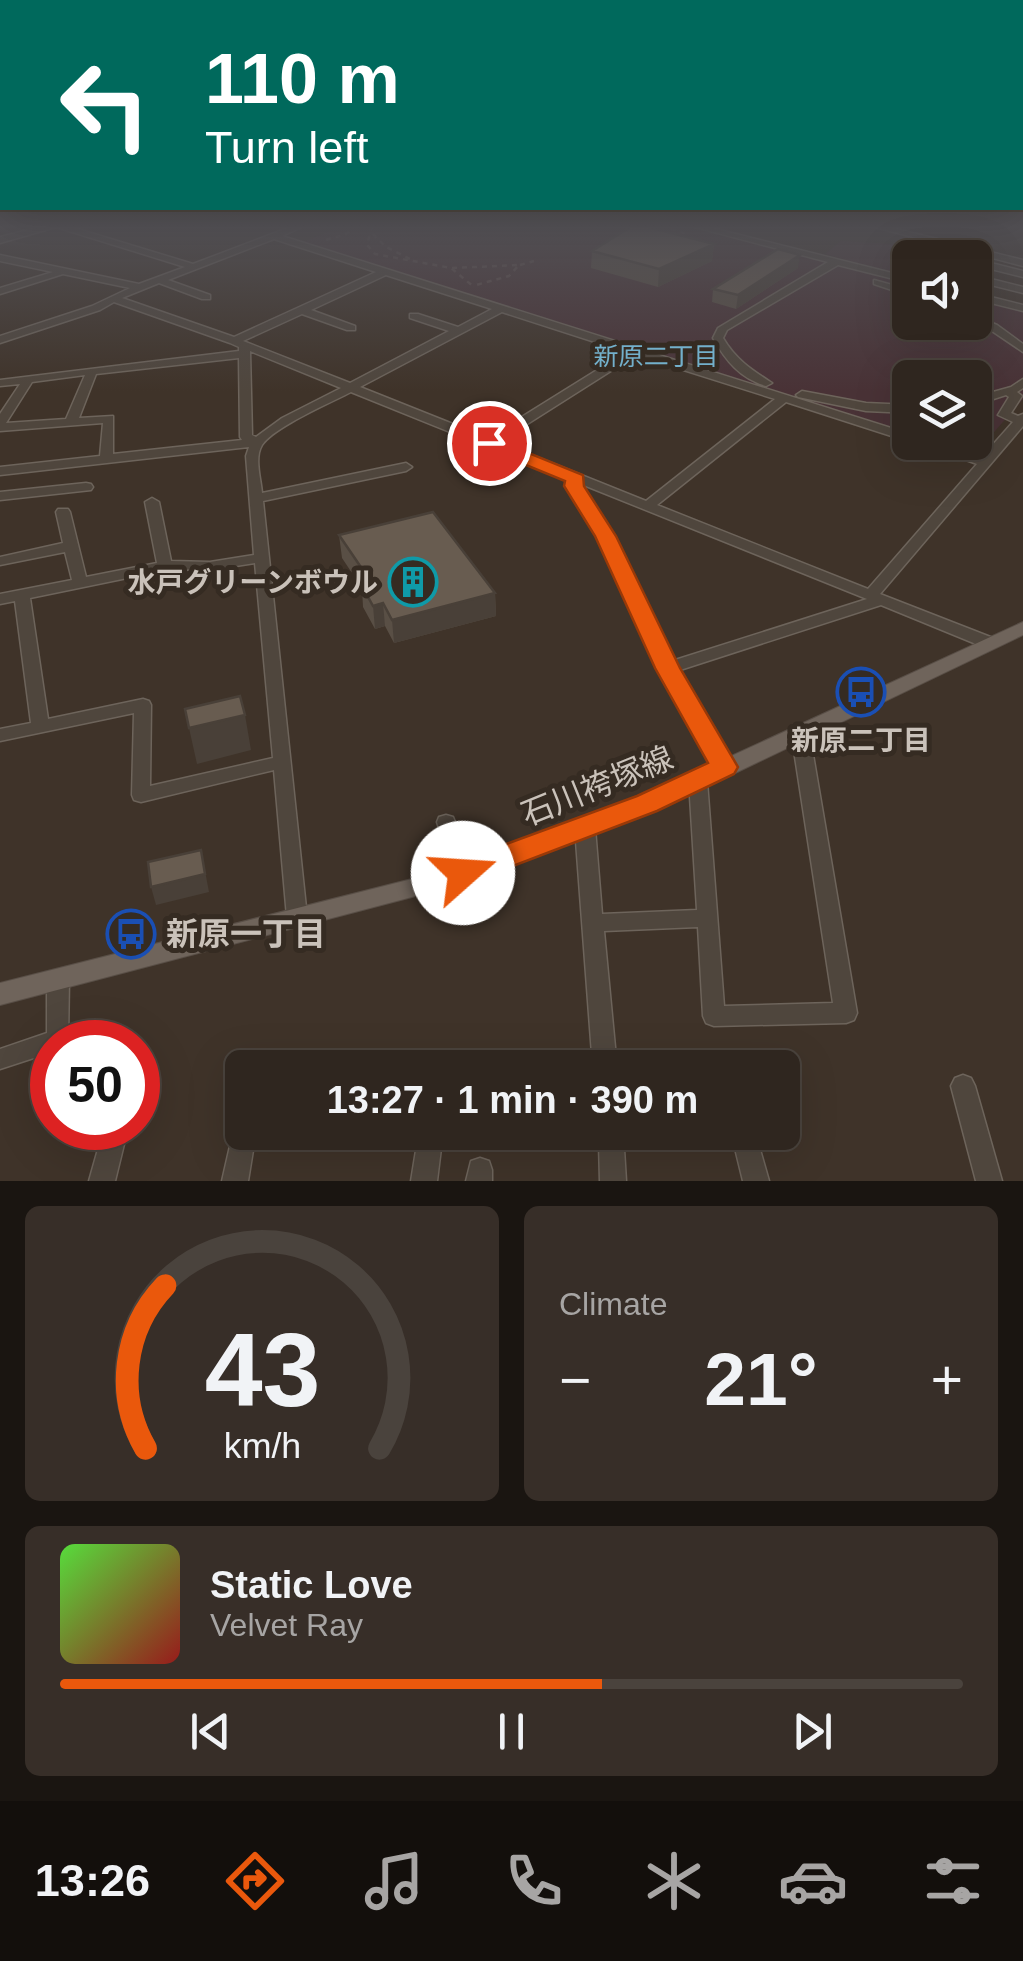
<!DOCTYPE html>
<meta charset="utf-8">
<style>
body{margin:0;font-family:Arial,"Noto Sans JP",sans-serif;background:#372e28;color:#f1f3f6;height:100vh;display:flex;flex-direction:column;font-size:38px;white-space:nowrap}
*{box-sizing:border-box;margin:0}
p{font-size:32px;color:#a7a5a4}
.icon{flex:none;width:55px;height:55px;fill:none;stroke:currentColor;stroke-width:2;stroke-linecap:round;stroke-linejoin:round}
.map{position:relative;height:1181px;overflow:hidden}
.panel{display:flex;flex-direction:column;gap:25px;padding:25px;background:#1a1511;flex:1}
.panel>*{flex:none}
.hud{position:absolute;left:0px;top:0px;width:1025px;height:210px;box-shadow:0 10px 40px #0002,0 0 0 2px #4a433d;background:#00695c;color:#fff;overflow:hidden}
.tools{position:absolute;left:892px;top:240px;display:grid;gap:20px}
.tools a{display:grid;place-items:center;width:100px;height:100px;border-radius:15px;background:#2f261f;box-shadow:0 10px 40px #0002,0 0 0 2px #4a433d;font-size:50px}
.speed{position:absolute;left:30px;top:1020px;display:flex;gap:20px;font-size:50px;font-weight:700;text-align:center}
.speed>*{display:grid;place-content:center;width:130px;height:130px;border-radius:50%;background:#2f261f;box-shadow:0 10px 40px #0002,0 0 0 2px #4a433d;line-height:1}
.speed .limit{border:15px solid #d22;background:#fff;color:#111}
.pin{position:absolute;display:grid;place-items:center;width:85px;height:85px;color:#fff;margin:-42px;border:5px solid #fff;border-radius:50%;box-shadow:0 2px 10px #0007}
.me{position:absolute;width:110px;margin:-55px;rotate:71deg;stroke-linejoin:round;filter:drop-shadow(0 0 8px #0008)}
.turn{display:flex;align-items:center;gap:35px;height:210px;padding:0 40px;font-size:45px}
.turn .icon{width:130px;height:130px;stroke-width:2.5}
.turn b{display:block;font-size:70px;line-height:85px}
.big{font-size:75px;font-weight:800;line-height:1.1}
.panel .tile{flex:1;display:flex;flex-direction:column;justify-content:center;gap:15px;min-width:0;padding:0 35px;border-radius:15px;background:#372e28}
.panel .dial{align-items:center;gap:0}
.dial svg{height:260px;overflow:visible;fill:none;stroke:#4a433d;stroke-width:7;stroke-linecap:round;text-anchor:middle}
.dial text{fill:#f1f3f6;stroke:none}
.song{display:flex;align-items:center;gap:30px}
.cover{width:120px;height:120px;border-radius:15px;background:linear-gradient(135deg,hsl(110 70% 55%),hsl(0 70% 35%))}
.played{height:10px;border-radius:5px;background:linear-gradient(90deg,#ea580c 60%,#4a433d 60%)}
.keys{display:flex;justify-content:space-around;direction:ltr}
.heat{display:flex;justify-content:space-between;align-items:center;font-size:55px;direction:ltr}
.panel .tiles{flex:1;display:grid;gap:25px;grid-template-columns:1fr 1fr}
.tile:last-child{grid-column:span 2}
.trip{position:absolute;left:225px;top:1050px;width:575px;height:100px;border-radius:15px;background:#2f261f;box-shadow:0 10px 40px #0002,0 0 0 2px #4a433d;font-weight:800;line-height:100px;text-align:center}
.tabs{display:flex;height:160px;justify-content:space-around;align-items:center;background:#130f0c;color:#a7a5a4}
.tabs .icon{width:70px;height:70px}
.tabs .selected{color:#ea580c}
.tabs b{font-size:45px;color:#f1f3f6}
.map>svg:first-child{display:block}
.green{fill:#493236}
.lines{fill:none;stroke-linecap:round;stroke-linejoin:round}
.minor-casing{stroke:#6d645b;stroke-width:3}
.major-casing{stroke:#594f47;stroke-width:2}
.path{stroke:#614e4e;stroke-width:2.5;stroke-dasharray:5 5;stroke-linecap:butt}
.minor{fill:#4f463d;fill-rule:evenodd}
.major{fill:#6f645b;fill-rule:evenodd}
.wall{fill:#594f45}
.shaded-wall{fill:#494038}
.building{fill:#685c50;stroke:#494038;stroke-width:2.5}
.route{fill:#ea580c;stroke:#983908;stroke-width:2.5}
.labels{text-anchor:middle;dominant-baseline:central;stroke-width:10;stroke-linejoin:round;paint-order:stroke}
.far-neighbourhood-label{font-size:25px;fill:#73b0cb;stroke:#352b22}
.poi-label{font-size:28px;font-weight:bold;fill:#cac2ba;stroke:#352b22;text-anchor:end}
.near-street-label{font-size:32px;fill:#cac2ba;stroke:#352b22}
.near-poi-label{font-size:32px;font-weight:bold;fill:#cac2ba;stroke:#352b22;text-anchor:start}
</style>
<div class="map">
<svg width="1023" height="1181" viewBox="0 0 1023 1181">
<rect width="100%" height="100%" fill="#3f3329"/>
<path class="green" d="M342,226H684L910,283V322H975V299L1023,311V399L974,455L936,443L975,442V378H910V434L303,242Z
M841,241L893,244L937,255L910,258V264L894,273L825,254Z"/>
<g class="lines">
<g class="minor-casing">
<path id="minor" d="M44,226H68L193,264L293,226H304L282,236L910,434V442L786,402L657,505L868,589L977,464L917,442H937L982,457L1013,422L998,415L1009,397L1006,395L975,405V397L1011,387L1023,379V388L1017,392L1022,396L1011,413L1018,416L1023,414V426L880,594L993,638L995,642L993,646H981L881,605L677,671L733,767L730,772L724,773L718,772L659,668L598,536L567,485L569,480L351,392C330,403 274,427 262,445C254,458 261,479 262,493L406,463L412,467L406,471L263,501L307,917L304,923L297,925L290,923L287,917L274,770L141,802L134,800L132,795L134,713L0,741V729L31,723L15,601L0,604V594L72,580L65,552L0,565V557L63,543L56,512L58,509H68L70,512L86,577L157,563L145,502L152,498L159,502L171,561L210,562L254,555L246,456L249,447L0,475V467L100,456L103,423L0,431V414L20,384L0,386V380L239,351V347L230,343L114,302L100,310L0,343V336L92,306L130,288L63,274L0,294V288L53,272L0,261V255L139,284L185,267L56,227L0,243V237ZM274,239L376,272L234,337L122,298L159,283L202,299H210V295L168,280ZM386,275L492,309L458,327L418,314H410V318L449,331L350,383L243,341L302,314L347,330H355V326L311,310ZM502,312L626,352L488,438L360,387ZM250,351L341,388L282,418L256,437L252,435ZM636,355L775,399L646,501L499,442ZM239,358L240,437L242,440L113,454V416L79,418L96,374ZM85,375L66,419L6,423L32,382ZM581,484L867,599L672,661L612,536ZM255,563L273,758L150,786L151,705L149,701L143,699L48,719L30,598L171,569L210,570Z
M691,226H704L892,273L910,262V269L901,275L910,277V283L838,265L727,330L723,338C736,360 752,370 772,383L766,386C740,378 726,361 713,338L718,328L828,262Z
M871,226H884L1023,260V266Z
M936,255H957L961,258H932Z
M975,259L1023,271V277L975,265Z
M975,275L1023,287V293L975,281Z
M874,280L910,290V296L874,284Z
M975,293L1023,305V311L975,299Z
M975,316L997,325L1023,344V352L989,329L974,322Z
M802,391L866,403L910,405V413L866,411L798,397L796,395Z
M86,483L91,484L93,487L91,490L0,500V492Z
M800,725L806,727L809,731L857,1013L854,1020L846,1023L714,1026L706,1023L703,1016L698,927L604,931L617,1068H593L575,828L578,823L585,821L592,823L595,828L602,914L697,910L689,781L692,776L698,774L704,776L707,781L724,1006L833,1003L791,731L794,727Z
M446,815L453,817L455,822L473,873L470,879L463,881L456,879L453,873L437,822L439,817Z
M58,970L66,972L69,979L68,1042H52V1052L0,1069V1049L47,1033V979L50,972Z
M963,1075L971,1078L975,1086L1002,1181H976L951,1086L955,1078Z
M242,1121V1132H256L248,1181H222L235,1124Z
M104,1128H128L115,1181H89Z
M419,1132H443L437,1181H411Z
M569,1132H623L626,1181H600L599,1144H581L572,1140Z
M731,1132H755L769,1181H743Z
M480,1158L489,1161L492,1170V1181H466L471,1161Z"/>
</g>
<g class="major-casing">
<path id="major" d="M1023,622V635L706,787L533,857L412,897L0,1005V983L412,879L517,845L690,775Z"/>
</g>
<path class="path" d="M372,226L367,245L375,254L451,268L474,287
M661,226L688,234
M373,234L386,247L410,259
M326,240L346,234L355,226
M520,265L534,261
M452,268L519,265L509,276L476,285
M682,353L714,354"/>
<use href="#minor" class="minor"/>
<use href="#major" class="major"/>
</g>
<path class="wall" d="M714,244L712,261L658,287L591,268L592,251Z
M798,268L736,309L712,302L713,289Z
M339,535L495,593L496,616L394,643L385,626L375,629L363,607L362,588L342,558Z"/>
<path class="shaded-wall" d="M714,244L712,261L658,287L659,269Z
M800,255L798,268L736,309L738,295Z
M495,593L496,616L394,643L392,620Z
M383,603L385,626L375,629L373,606Z
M245,715L251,750L197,764L189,728Z
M201,850L209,892L156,905L151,887Z"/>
<path class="building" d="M632,226H644L714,244L659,269L592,251Z
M778,249L800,255L738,295L713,289Z
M433,512L495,593L392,620L383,603L373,606L361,584L371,582L339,535Z
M240,696L245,715L189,728L185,709Z
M201,850L205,874L151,887L148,862Z"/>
<linearGradient id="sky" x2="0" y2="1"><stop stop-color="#231c17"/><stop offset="0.58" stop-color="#525054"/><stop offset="1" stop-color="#525054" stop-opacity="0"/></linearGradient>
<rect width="1023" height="391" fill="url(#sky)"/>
<path class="route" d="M489,437L583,475L584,486L616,536L680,668L738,767L734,774L657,811L463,885L452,881L448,873L452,864L637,796L708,763L655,668L595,536L564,486L565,481L482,447V439Z"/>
<defs>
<g id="building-ring" transform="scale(2.5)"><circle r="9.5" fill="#352b22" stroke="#0f9aa8" stroke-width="1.5"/><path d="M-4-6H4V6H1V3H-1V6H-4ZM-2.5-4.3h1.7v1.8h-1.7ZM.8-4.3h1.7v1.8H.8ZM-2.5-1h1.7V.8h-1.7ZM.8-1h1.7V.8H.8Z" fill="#0f9aa8"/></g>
<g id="bus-ring" transform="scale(2.5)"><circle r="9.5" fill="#352b22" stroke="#1a4fb4" stroke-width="1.5"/><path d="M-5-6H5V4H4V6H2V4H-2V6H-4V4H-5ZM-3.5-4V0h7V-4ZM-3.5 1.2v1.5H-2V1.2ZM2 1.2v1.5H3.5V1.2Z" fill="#1a4fb4"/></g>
</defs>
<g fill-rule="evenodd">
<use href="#building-ring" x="413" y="582"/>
<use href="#bus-ring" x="861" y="692"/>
<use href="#bus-ring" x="131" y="934"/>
</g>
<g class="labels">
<g class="far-neighbourhood-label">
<text x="656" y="356">新原二丁目</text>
</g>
<g class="poi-label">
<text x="378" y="582">水戸グリーンボウル</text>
<text x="861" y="740" text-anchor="middle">新原二丁目</text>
</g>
<g class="near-street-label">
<text transform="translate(597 786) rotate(-22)">石川袴塚線</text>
</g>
<g class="near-poi-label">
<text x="166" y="934">新原一丁目</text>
</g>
</g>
</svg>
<div class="tools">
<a><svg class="icon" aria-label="sound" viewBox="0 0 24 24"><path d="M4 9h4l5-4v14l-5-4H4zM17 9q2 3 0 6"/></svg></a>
<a><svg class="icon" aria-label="layers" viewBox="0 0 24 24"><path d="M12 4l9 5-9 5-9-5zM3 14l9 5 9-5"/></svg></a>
</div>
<div class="speed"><div class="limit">50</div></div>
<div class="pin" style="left:489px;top:443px;background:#d93025"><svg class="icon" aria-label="arrive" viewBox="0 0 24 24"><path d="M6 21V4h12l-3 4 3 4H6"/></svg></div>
<svg class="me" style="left:463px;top:873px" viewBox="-20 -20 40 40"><circle r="19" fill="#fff"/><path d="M0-13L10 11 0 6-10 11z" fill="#ea580c"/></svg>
<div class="trip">13:27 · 1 min · 390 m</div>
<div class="hud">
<div class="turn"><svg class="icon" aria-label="left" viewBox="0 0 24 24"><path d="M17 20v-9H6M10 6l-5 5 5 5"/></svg><div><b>110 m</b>Turn left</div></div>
</div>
</div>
<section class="panel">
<div class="tiles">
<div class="tile dial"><svg viewBox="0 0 100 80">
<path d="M14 69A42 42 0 1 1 86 69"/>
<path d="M14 69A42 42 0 0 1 20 19" stroke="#ea580c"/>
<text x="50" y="56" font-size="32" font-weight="700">43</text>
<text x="50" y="72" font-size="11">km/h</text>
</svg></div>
<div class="tile"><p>Climate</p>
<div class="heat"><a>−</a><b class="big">21°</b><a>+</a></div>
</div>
<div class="tile">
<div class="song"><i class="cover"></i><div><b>Static Love</b><p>Velvet Ray</p></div></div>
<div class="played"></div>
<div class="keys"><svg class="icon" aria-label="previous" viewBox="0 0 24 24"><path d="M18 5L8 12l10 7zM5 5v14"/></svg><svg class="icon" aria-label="pause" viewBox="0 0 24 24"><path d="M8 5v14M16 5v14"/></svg><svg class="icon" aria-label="next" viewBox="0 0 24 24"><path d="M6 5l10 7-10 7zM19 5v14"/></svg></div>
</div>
</div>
</section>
<nav class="tabs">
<b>13:26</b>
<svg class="icon selected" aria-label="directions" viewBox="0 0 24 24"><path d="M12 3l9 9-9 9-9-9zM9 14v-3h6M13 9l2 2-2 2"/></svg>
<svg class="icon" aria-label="music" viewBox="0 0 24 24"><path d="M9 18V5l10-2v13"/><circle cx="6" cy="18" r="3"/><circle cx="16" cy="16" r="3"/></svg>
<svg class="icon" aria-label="phone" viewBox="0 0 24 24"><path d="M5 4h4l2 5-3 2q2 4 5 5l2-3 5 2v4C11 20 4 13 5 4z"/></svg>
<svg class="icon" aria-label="climate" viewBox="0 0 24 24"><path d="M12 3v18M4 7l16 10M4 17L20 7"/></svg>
<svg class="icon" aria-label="car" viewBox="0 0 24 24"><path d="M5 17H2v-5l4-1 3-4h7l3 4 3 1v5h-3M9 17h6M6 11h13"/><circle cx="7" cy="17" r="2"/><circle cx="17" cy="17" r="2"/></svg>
<svg class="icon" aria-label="filters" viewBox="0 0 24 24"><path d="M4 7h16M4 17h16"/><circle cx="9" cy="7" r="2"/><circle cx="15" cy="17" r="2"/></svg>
</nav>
